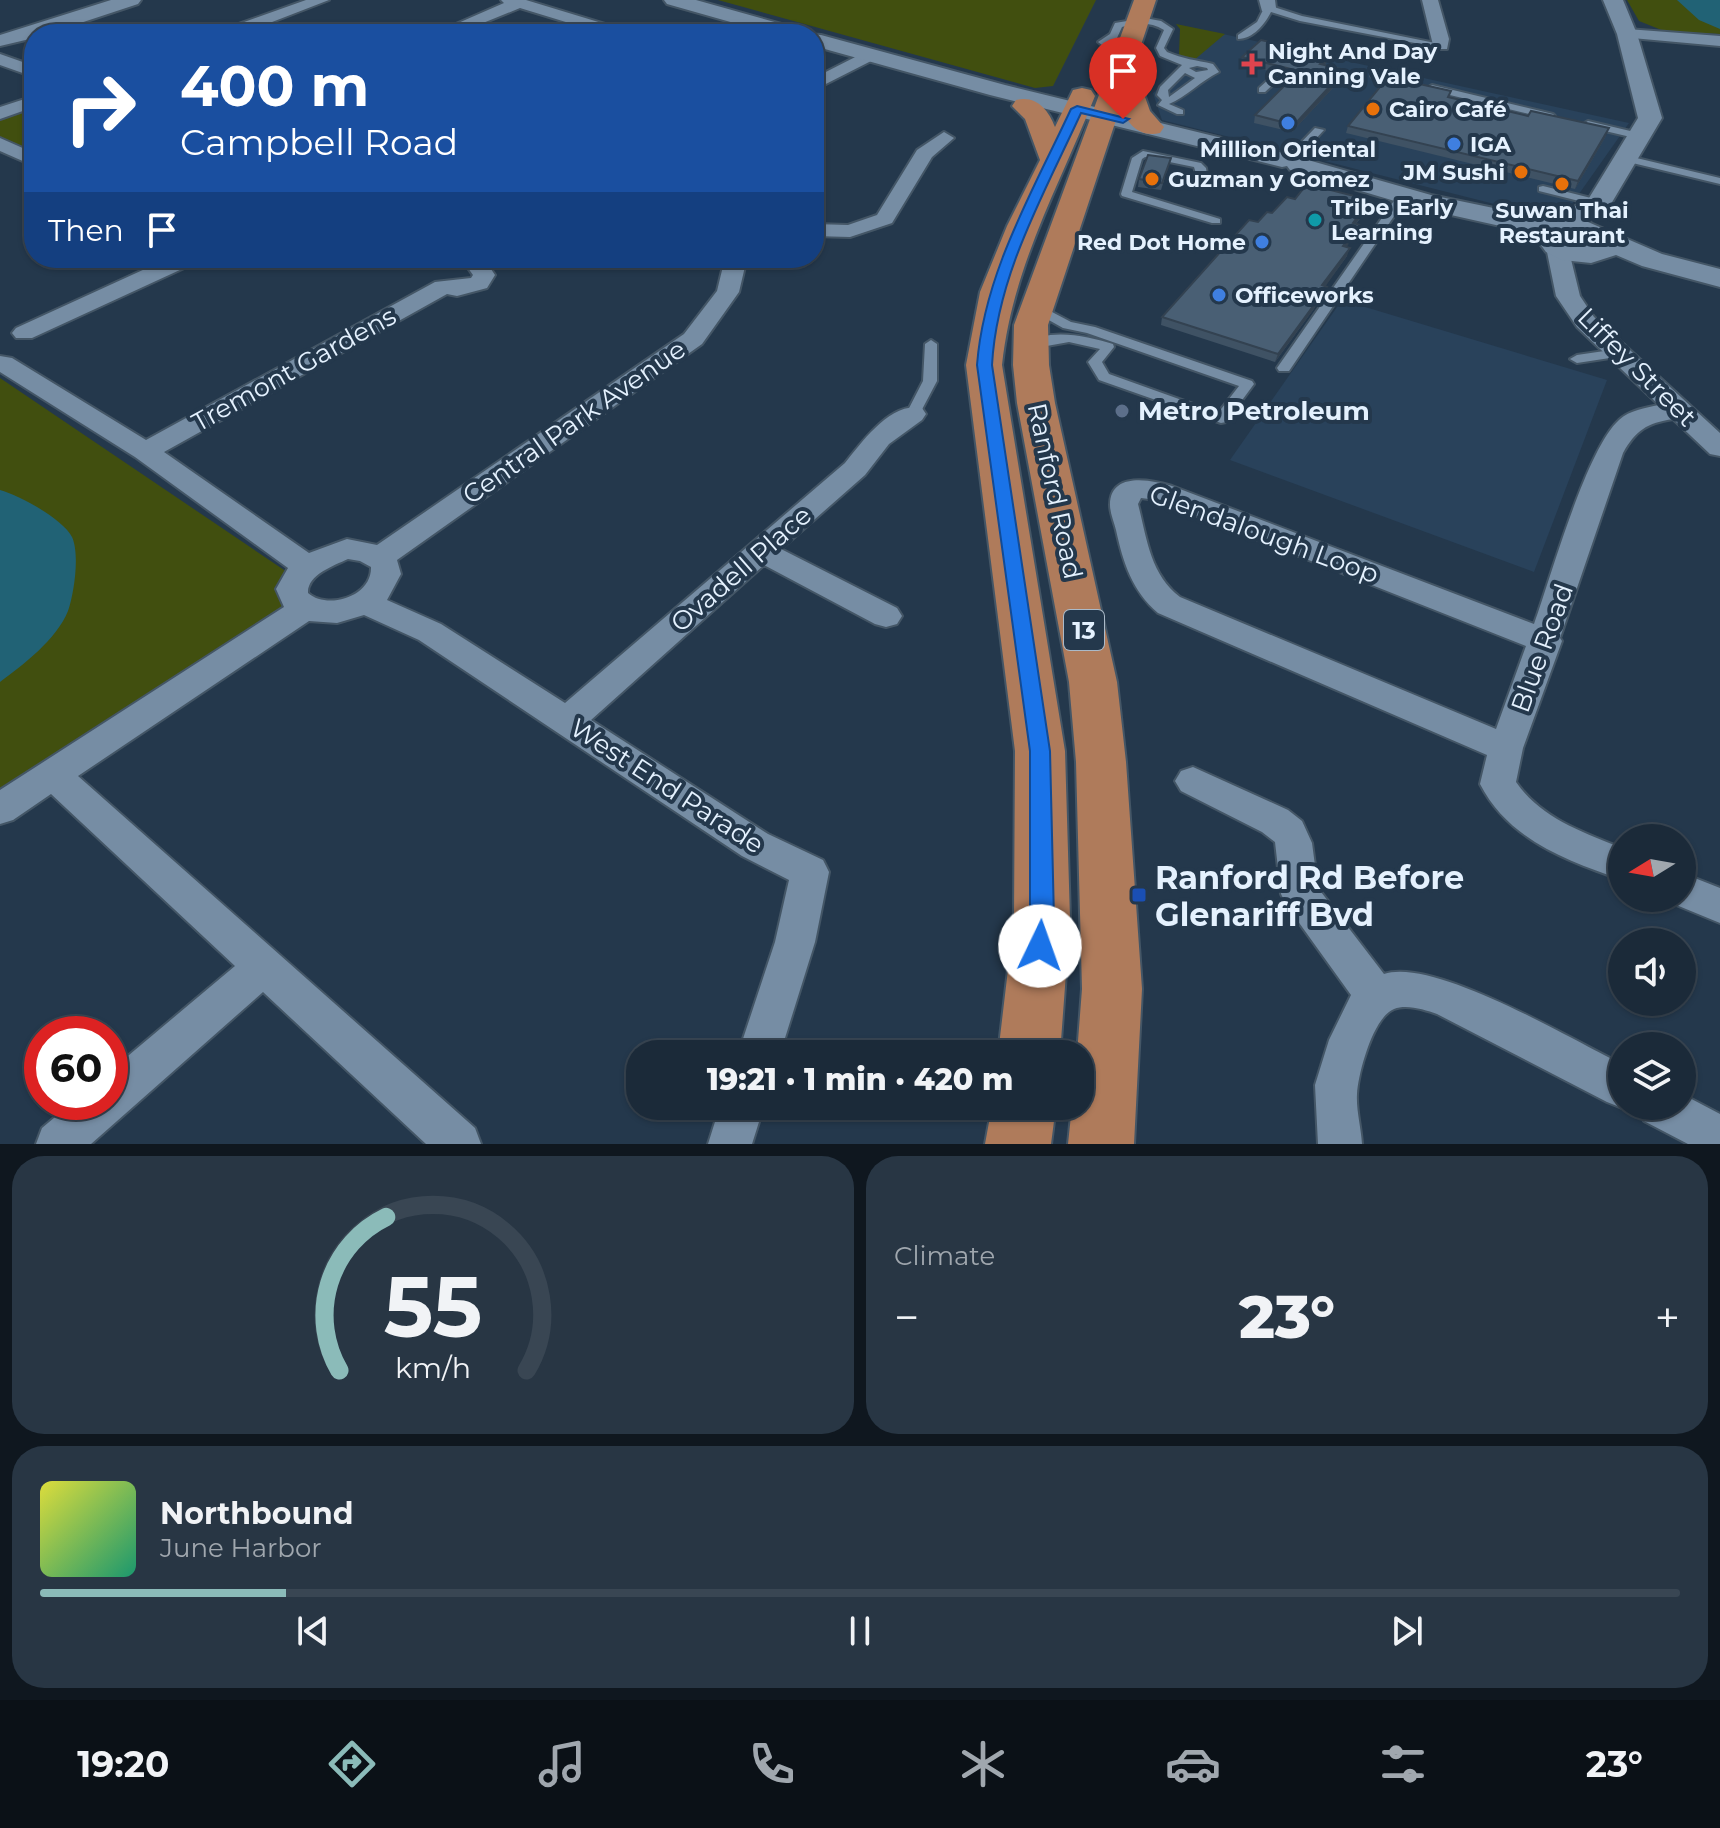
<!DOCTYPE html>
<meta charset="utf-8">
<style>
body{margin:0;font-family:Montserrat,sans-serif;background:#283644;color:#f1f3f6;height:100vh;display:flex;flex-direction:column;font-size:30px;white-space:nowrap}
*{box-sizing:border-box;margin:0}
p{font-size:26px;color:#a0a7ae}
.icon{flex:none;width:44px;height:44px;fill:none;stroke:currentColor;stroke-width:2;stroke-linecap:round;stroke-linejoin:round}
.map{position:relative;height:1144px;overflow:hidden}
.drawer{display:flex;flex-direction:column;gap:12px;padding:12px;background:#0f171f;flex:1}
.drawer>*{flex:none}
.banner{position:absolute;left:24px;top:24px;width:800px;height:244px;border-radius:32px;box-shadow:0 2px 6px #0004,0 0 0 2px #394653;background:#1a4fa0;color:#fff;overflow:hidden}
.needle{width:52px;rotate:259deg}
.controls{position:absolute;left:1608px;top:824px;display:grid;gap:16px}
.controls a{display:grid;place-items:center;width:88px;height:88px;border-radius:50%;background:#1b2a39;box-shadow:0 2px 6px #0004,0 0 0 2px #394653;font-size:40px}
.speed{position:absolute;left:24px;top:1016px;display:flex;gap:16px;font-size:40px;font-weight:700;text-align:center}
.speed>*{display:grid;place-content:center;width:104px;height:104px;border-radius:50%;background:#1b2a39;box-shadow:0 2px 6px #0004,0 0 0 2px #394653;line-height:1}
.speed .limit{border:12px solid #d22;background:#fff;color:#111}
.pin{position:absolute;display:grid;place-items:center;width:68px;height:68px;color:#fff;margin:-82px -34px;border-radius:50% 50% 50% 0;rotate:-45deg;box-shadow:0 0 8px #0007}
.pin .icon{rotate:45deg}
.me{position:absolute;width:88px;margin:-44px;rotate:3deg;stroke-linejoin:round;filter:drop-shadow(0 0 6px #0008)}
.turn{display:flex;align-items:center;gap:28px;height:168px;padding:0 24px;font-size:36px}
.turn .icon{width:104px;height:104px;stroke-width:2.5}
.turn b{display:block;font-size:56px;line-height:68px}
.then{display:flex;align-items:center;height:76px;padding:0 24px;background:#0003;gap:16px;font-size:30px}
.big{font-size:60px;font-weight:800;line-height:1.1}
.drawer .widget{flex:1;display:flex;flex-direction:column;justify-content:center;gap:12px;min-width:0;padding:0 28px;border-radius:32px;background:#283644}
.drawer .dial{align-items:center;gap:0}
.dial svg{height:208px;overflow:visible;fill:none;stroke:#394653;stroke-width:7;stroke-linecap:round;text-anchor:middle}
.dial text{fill:#f1f3f6;stroke:none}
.song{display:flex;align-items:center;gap:24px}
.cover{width:96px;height:96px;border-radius:12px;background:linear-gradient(135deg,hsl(60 70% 55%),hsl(160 70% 35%))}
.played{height:8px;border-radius:4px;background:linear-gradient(90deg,#8bbbb9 15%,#394653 15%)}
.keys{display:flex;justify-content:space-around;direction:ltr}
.heat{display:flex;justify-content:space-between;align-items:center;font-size:44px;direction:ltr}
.drawer .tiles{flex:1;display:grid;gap:12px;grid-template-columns:1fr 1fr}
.widget:last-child{grid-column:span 2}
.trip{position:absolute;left:626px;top:1040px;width:468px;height:80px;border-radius:32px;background:#1b2a39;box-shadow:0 2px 6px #0004,0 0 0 2px #394653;font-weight:800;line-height:80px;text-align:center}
.tabs{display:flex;height:128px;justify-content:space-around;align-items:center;background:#0b1117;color:#a0a7ae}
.tabs .icon{width:56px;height:56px}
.tabs .selected{color:#8bbbb9}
.tabs b{font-size:36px;color:#f1f3f6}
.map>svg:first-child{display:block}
.built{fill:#29425b}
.green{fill:#414f0f}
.water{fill:#216275}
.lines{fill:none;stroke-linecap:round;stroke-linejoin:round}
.service-casing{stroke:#445666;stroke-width:4}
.minor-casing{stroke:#445666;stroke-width:4}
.tertiary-casing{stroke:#445666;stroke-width:4}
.primary-casing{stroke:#445666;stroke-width:4}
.service{fill:#768da4;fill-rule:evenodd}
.minor{fill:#768da4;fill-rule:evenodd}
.tertiary{fill:#768da4;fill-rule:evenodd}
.primary{fill:#af7b5b;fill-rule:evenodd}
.wall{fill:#3f5264}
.shaded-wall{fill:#334251}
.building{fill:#495f74;stroke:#334251;stroke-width:2}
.route{fill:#1a73e8;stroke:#114b97;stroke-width:2}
.health-dot{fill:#e0444e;stroke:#24384c;stroke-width:3}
.food-dot{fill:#e8710a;stroke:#24384c;stroke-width:3}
.shop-dot{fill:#3f7fe0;stroke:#24384c;stroke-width:3}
.culture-dot{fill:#0f9aa8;stroke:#24384c;stroke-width:3}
.service-dot{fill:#5c6f8a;stroke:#24384c;stroke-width:3}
.transit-dot{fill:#1a4fb4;stroke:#24384c;stroke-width:3}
.labels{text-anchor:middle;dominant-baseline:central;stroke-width:8;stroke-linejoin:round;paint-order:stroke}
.far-poi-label{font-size:22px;font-weight:bold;fill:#e4f1fe;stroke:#24384c;text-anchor:start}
.shield{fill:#24384c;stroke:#aabac9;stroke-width:2}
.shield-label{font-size:24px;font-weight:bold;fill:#e4f1fe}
.street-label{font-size:26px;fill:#e4f1fe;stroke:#24384c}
.poi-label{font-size:26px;font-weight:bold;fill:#e4f1fe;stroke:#24384c;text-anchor:start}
.near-poi-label{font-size:32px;font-weight:bold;fill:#e4f1fe;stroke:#24384c;text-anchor:start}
</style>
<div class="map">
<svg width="1720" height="1144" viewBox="0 0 1720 1144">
<rect width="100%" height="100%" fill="#24384c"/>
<path class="built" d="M1223,34L1629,123L1562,218L1554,219L1162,120L1153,93Z
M1342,300L1607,380L1534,572L1230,460Z"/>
<path class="green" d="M718,0H1096L1053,86L1035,88Z
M1627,0H1720V34L1664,31L1639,21Z
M1176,24L1225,34L1193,61L1175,57L1179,54L1180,29Z
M34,107V157L0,140V119Z
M0,378L290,574L287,607L0,793Z"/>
<path class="water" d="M1677,0H1720V29L1699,20Z
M0,490C19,495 63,519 72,537C80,554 74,594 68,611C56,640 24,664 0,682Z"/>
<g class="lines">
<g class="service-casing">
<path id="service" d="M1268,5L1302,16L1445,45L1441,48L1300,21L1271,12C1265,24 1253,39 1238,39V35L1257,22L1264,8Z
M1145,18L1161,21L1173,29L1164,48L1167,52C1183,59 1196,60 1213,64L1219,72C1202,80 1186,97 1169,104L1183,110V114H1177L1158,105L1162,100L1157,95L1160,87L1182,65L1160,56L1156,48L1164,30C1151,22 1137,22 1122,27L1117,38L1102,45L1098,42L1110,34L1115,23ZM1197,66L1207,68L1208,70L1196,72L1189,68ZM1185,73L1195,78L1169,97L1168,90Z
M1376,73L1409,80L1411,82L1406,85L1373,78L1371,76Z
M1269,79L1277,81L1265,92H1259V88Z
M1432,85L1553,114L1555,116L1550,119L1429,90L1427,88Z
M1588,121L1643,134L1644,136L1639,139L1584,126L1583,124Z
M1315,128L1324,130L1298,158L1280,162V158L1290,154Z
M1143,151L1201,163L1206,168L1208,181L1199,183L1194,167L1145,157L1142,159L1132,192L1220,219V223H1212L1122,196L1121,194L1132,158Z
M1624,155L1720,178V184L1620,160L1619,158Z
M1543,186L1603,201L1605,203L1599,206L1539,191V187Z
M1398,195L1407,197L1289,371H1279L1277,368Z
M1035,303L1071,322L1095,327L1252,381L1254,384L1226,422L1221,423L1099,380L1088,362L1100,349L1069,342L1030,349L1024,345C1048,327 1086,336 1113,344L1114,347L1102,362L1109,374L1218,413L1239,386L1087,333L1063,328L1031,310V304Z
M931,340L937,344V381L918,417H908L906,414L923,381L925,344Z
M1618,349L1625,353L1623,356L1577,363L1570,359L1577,355Z"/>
</g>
<g class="minor-casing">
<path id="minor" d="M306,0H329L241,34H217L219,31Z
M501,0H526L628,31L630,34H605L520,8L456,34H433L504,3Z
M1259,0H1275L1276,8L1274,11H1262Z
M1422,0H1438L1449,39L1447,49H1435L1433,45Z
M1627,29L1720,36V46L1621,37L1619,34Z
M869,50L878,55L875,59L814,90V78Z
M0,54L34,66V77L0,65Z
M34,96V107L0,119V107Z
M944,132L954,138L932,157L892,223L850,237L814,236V224L848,225L877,215L917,150Z
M0,138L34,153V166L0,151Z
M1557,240L1568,247L1580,296L1594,317L1720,433V456L1710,454L1673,419C1647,423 1636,430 1623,453L1560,638L1562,641L1523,748L1516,782C1541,818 1582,832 1622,848V880C1566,860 1509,840 1480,784L1487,755L1158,613C1132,591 1123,562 1116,530C1114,522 1110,513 1110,505C1110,471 1152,480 1172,486L1534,624C1551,577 1586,450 1619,420C1630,410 1645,408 1659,405L1577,327L1556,296L1546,247ZM1141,498L1157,500L1526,646L1496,729L1180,597C1150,574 1147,539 1138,504Z
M169,258H198L195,263L32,338H16L12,333L16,328Z
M725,258H747L739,292L702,344L397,560L401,574L387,600L441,624L565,703L845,463C862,442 891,401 922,408L926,414L922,420L889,444L865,475L781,549L897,608L902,616L897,624L886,627L875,624L764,565L591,720L768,834L823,860L829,872L815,942L780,1054H738L775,942L789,880L742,856L419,640L364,615L337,623L309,621L78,776L475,1128L481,1144H426L263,992L91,1144H36L42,1128L73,1102H110V1071L235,966L51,794L13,820L0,824V790L284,607L276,589L288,568L135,457L0,372V356L12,358L146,440L435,282L471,278L473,275L468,268L471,263H487L495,275L487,288L457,296L447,294L164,452L309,553L347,539L377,545L684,334L717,291ZM348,559L360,561L371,567C372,597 327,610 308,593C307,575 333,566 348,559Z
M1193,767L1288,810L1302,821L1312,843L1318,888L1384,974C1434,957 1572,1040 1622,1064V1106H1628L1622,1108L1607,1102L1437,1014C1425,1010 1407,1004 1394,1009C1373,1017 1358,1074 1357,1094C1356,1110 1361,1127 1362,1144H1318L1315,1085L1329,1040L1351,995L1287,906L1281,894L1275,842L1262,832L1181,791L1175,781L1181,771Z
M1682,873L1720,888V923L1669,902L1667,898H1682Z
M1682,1094L1720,1114V1144H1688L1644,1121L1637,1106H1682Z
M720,1106H764L752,1144H708Z"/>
</g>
<g class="tertiary-casing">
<path id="tertiary" d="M111,0H141L138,4L47,34H34V38L0,46V35Z
M664,0H696L803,30L806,34H773L667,4Z
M1603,0H1623L1637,34L1662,118L1608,209L1588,222L1662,254L1720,269V287L1642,266L1616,255L1591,263L1562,260L1546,252L1532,233L1415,207L1290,170L1287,166L1282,167L990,95L814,46V34H809L821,35L1005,85L1291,155L1294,159L1308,160L1431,195L1552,220L1589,198L1638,118L1617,34ZM1565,234L1581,237L1593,245L1576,246L1560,235Z"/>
</g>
<g class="primary-casing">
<path id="primary" d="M1134,0H1156L1134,66L1150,111L1164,127L1160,133C1140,138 1126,124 1121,105L1048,325L1049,365L1055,403L1117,682L1126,762L1142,989L1134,1144H1068L1072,1106H1080V1054H1077L1082,989L1076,762L1069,682L1017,403L1013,365L1014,325Z
M1082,88L1091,90L1095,96C1059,187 1013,265 1002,365L1065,751L1070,919L1060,1054H998L1014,919L1015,751L966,365L980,292L1007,226L1040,160L1025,119L1012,106L1016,100C1036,95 1048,109 1055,127L1073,90Z
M992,1106H1056L1051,1144H985Z"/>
</g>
<use href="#service" class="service"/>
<use href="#minor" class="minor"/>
<use href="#tertiary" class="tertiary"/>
<use href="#primary" class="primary"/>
</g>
<path class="wall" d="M1329,55L1327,62L1324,65L1345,70L1343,77L1292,132L1254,123L1255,115L1293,77L1240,64L1242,57Z
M1448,97L1606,136L1575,189L1346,133L1348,126Z
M1171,158L1161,190L1138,187L1139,179Z
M1295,199L1368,208L1356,224L1357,233L1346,247L1347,256L1325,286L1327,287L1324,295L1275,362L1161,325L1162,317L1258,222Z"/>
<path class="shaded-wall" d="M1329,55L1327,62L1318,71L1320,64Z
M1345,70L1343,77L1292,132L1294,125Z
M1609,128L1606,136L1575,189L1578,181Z
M1370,200L1368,208L1350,231L1353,223Z
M1360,225L1357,233L1341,254L1343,246Z
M1350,248L1347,256L1320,294L1322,285Z
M1327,287L1324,295L1275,362L1278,354Z"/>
<path class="building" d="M1261,40L1329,55L1320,64L1345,70L1294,125L1255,115L1299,71L1242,57Z
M1388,77L1451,91L1448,97L1528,116L1531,111L1609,128L1578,181L1348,126Z
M1148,155L1171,158L1162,183L1139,179Z
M1307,184L1370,200L1353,223L1360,225L1343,246L1350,248L1322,285L1327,287L1278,354L1162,317L1249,220L1258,222L1267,212L1272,213L1287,197L1295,199Z"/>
<path class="route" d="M1077,106L1129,119L1123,123L1081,113C1044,194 997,275 992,365L1050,751L1054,919L1048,954L1040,957L1031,954L1028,946L1030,919V751L977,365C984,273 1033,191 1071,109Z"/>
<path class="health-dot" d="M1248 52h8v8h8v8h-8v8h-8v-8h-8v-8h8z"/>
<g class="food-dot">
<circle cx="1373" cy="109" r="8"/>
<circle cx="1521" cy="172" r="8"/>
<circle cx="1152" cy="179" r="8"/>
<circle cx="1562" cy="184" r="8"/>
</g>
<g class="shop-dot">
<circle cx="1288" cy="123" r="8"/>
<circle cx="1454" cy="144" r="8"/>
<circle cx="1262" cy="242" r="8"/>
<circle cx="1219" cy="295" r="8"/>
</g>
<circle class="culture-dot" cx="1315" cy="220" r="8"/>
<circle class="service-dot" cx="1122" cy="411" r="8"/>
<rect class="transit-dot" x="1131" y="887" width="16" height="16" rx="4"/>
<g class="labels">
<g class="far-poi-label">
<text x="1268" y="51">Night And Day<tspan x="1268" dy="25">Canning Vale</tspan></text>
<text x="1389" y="109">Cairo Café</text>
<text x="1470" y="144">IGA</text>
<text x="1288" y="149" text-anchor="middle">Million Oriental</text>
<text x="1505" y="172" text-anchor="end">JM Sushi</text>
<text x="1168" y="179">Guzman y Gomez</text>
<text x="1331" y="207">Tribe Early<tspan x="1331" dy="25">Learning</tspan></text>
<text x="1562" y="210" text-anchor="middle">Suwan Thai<tspan x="1562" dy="25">Restaurant</tspan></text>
<text x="1246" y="242" text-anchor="end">Red Dot Home</text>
<text x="1235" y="295">Officeworks</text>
</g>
<rect class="shield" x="1064" y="610" width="40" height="40" rx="6"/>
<g class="shield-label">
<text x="1084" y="630">13</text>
</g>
<g class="street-label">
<text transform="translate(1637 367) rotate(45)">Liffey Street</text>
<text transform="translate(294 369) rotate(-29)">Tremont Gardens</text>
<text transform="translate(574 422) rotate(-35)">Central Park Avenue</text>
<text transform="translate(1055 491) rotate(78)">Ranford Road</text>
<text transform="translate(1264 534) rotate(20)">Glendalough Loop</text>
<text transform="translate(741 569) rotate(-41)">Ovadell Place</text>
<text transform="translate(1542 648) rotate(-70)">Blue Road</text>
<text transform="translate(667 786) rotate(33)">West End Parade</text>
</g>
<g class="poi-label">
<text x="1138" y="411">Metro Petroleum</text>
</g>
<g class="near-poi-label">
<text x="1155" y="877">Ranford Rd Before<tspan x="1155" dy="37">Glenariff Bvd</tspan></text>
</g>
</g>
</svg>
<div class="controls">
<a><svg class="needle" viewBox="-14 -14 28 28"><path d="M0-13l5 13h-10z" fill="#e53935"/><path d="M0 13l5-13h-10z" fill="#a0a7ae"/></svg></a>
<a><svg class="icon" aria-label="sound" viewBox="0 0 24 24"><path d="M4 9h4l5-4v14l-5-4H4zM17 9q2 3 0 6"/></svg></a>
<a><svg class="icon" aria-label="layers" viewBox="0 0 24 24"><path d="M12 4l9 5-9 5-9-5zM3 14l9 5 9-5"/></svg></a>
</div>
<div class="speed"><div class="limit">60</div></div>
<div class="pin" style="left:1123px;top:119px;background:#d93025"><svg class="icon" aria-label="arrive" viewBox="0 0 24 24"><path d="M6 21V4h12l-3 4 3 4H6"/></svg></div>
<svg class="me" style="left:1040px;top:946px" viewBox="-20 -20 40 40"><circle r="19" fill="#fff"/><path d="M0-13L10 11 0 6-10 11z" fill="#1a73e8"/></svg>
<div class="trip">19:21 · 1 min · 420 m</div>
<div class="banner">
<div class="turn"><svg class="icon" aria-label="right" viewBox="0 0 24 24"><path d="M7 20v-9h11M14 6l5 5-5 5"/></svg><div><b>400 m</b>Campbell Road</div></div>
<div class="then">Then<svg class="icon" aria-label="arrive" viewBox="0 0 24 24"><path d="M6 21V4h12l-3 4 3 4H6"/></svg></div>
</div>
</div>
<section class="drawer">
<div class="tiles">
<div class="widget dial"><svg viewBox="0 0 100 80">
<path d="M14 69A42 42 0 1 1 86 69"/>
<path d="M14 69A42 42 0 0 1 32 10" stroke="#8bbbb9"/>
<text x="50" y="56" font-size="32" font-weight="700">55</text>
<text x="50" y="72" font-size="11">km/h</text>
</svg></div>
<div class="widget"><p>Climate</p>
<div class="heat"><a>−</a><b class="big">23°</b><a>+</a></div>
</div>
<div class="widget">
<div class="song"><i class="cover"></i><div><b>Northbound</b><p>June Harbor</p></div></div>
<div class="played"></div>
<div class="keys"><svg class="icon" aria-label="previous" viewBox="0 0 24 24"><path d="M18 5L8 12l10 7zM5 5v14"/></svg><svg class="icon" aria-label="pause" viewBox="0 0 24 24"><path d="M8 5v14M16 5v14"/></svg><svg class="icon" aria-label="next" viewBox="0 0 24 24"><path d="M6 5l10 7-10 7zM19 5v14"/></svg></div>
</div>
</div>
</section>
<nav class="tabs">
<b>19:20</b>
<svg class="icon selected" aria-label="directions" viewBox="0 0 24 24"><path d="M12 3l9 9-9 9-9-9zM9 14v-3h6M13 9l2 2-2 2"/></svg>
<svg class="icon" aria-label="music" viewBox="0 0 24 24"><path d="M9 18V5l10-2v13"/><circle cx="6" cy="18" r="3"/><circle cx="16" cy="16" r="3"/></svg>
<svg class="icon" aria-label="phone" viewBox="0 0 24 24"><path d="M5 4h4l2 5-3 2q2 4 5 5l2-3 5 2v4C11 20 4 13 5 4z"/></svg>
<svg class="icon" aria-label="climate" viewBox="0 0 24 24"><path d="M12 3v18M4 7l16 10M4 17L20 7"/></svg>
<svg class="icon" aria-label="car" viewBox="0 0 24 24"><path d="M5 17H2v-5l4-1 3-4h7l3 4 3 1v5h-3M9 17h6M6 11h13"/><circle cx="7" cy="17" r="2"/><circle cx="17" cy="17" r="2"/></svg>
<svg class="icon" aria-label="filters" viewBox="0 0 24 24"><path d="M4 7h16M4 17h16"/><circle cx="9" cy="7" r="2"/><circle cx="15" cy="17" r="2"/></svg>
<b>23°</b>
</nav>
